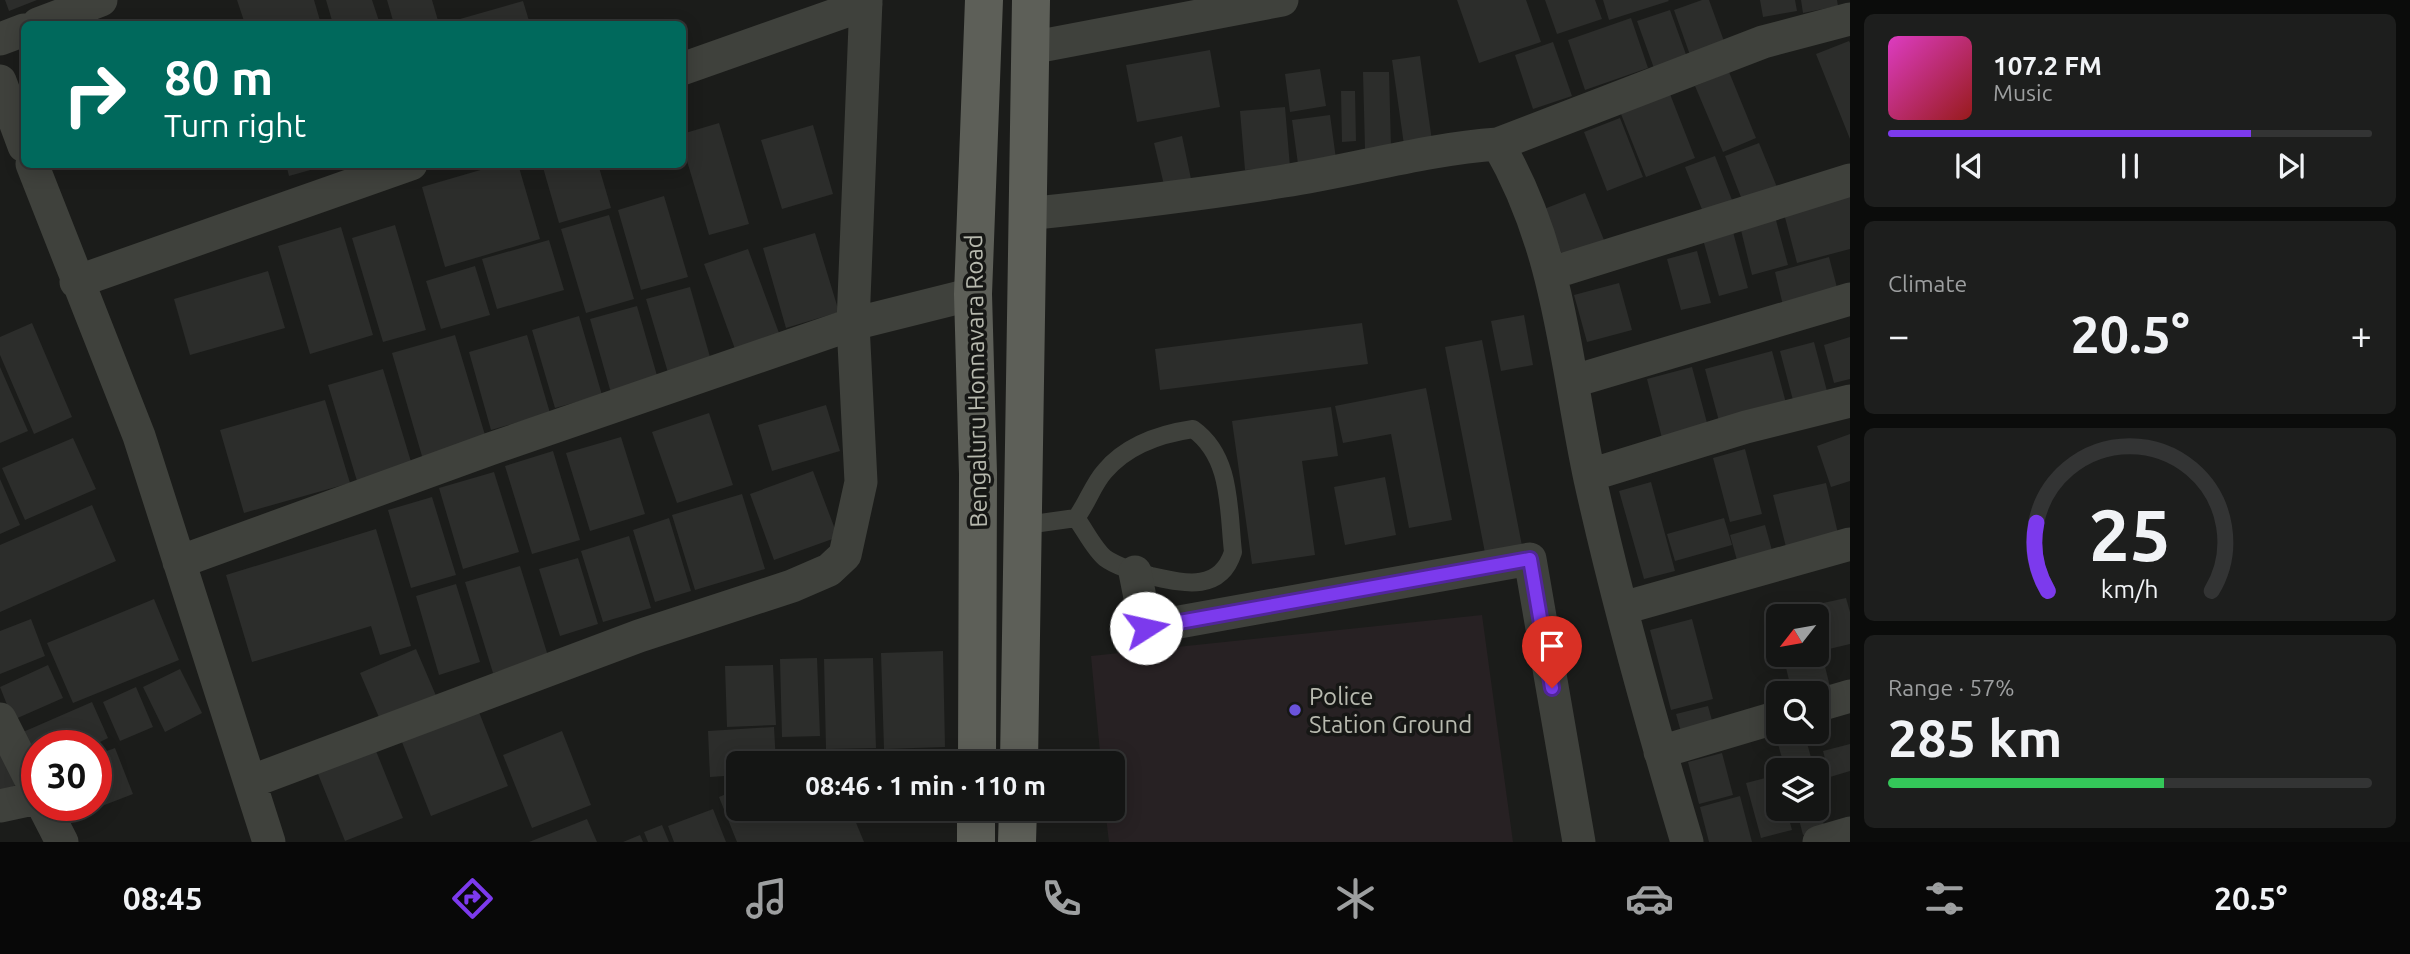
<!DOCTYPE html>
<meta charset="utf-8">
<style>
body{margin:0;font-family:Ubuntu,sans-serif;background:#1d1e1d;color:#f1f3f6;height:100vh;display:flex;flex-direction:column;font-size:26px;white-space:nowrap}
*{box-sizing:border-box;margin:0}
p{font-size:23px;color:#9d9fa0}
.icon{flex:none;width:38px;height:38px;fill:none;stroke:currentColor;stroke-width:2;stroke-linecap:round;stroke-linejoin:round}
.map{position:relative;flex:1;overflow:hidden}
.side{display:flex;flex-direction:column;gap:14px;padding:14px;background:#0b0c0b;width:560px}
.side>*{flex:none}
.guide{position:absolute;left:21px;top:21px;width:665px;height:147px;border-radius:10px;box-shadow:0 4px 18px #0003,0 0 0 2px #333434;background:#00695c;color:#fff;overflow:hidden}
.needle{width:46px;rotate:239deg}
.controls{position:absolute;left:1766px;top:604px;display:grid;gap:14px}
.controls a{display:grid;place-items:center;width:63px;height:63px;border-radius:10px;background:#141514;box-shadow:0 4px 18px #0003,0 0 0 2px #333434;font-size:35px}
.speed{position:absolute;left:21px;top:730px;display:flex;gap:14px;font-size:35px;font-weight:700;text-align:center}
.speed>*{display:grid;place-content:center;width:91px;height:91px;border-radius:50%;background:#141514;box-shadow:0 4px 18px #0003,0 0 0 2px #333434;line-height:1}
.speed .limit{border:10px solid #d22;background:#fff;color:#111}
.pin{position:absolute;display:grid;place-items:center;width:60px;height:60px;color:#fff;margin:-72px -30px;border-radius:50% 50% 50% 0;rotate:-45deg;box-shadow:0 0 7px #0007}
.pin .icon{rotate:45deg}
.me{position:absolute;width:77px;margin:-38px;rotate:80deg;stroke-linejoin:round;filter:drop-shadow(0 0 5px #0008)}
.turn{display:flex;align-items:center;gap:24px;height:147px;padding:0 28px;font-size:32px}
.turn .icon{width:91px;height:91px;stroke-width:2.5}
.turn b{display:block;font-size:49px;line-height:60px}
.big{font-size:52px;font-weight:600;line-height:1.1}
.side .widget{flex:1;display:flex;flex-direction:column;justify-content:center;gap:10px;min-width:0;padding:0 24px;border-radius:10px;background:#1d1e1d}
.side .dial{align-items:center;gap:0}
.dial svg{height:182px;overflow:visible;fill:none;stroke:#333434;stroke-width:7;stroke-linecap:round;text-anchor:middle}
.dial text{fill:#f1f3f6;stroke:none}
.song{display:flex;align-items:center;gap:21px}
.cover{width:84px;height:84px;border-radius:10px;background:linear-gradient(135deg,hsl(310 70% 55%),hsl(0 70% 35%))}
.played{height:7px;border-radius:4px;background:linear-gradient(90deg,#7c3aed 75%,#333434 75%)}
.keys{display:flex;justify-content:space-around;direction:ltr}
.heat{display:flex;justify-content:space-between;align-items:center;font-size:38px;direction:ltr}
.charge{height:10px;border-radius:5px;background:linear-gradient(90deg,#34c759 57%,#333434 0)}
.trip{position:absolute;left:726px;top:751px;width:399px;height:70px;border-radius:10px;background:#141514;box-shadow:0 4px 18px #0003,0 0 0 2px #333434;font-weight:600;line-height:70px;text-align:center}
.menu{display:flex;height:112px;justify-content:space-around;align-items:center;background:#080808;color:#9d9fa0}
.menu .icon{width:49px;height:49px}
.menu .active{color:#7c3aed}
.menu b{font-size:32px;color:#f1f3f6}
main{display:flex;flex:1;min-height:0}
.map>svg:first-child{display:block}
.green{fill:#272123}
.building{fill:#2c2d2b}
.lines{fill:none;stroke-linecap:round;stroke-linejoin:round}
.lane{stroke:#3f413c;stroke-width:18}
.street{stroke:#3f413c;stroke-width:33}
.primary{stroke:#5d5f58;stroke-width:38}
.route-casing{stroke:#51269a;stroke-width:18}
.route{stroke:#7c3aed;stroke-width:12}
.poi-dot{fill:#6a53dc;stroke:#161715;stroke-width:2.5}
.labels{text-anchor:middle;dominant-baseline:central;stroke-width:7;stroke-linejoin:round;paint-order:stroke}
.street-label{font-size:24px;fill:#b8baaf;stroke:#161715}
.poi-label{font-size:24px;fill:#b8baaf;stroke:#161715;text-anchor:start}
</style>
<main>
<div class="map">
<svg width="1850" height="842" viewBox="0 0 1850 842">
<rect width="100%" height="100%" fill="#1b1c1a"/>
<path class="green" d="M1482,615L1513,842H1109L1105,809L1113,808V763H1101L1091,656Z"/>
<path class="building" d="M5,0H37L9,11Z
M237,0H314L321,24H245Z
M326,0H372L380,24H333Z
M387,0H432L439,24H394Z
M1457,0H1526L1541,42L1479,63Z
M1545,0H1595L1602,19L1557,34Z
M1603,0H1668L1669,1L1609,20Z
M1702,0H1709L1725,44L1690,55L1674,10Z
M1760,0H1795L1797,11L1763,17Z
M1801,0H1837L1838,6L1803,13Z
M523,1L530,24H461L460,19Z
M1670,10L1688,60L1655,71L1637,21Z
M1631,18L1648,68L1585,90L1568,40Z
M1849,41L1850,43V139L1816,54Z
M1553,42L1572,96L1533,109L1515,55Z
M1210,50L1220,107L1137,122L1126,65Z
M1420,56L1432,141L1404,145L1392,60Z
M1320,69L1326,106L1290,112L1285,74Z
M1363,72H1389L1391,148L1365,149Z
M1729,72L1756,138L1723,152L1695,86Z
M1668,89L1695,158L1646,177L1619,109Z
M1341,91H1355L1356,141L1342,142Z
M1285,107L1290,167L1245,170L1240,111Z
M1330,115L1336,159L1298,164L1292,120Z
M1620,118L1643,177L1607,191L1584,132Z
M719,123L749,224L709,235L682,144V134Z
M813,125L833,194L782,209L761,140Z
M1182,136L1191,179L1164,185L1154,143Z
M1759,143L1781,197L1746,210L1725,156Z
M1715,156L1732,200L1703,212L1685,167Z
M286,164H328V165L289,176Z
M501,164H518L540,239L445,267L422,187Z
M542,164H598L611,208L559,223Z
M1850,189V249L1797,263L1782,206Z
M1585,193L1608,250L1567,267L1544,209Z
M664,196L688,277L641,290L618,210Z
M1773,209L1788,265L1752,275L1738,218Z
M609,215L634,299L586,313L561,229Z
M395,225L426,330L383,342L352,238Z
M341,227L373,335L310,354L278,246Z
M1732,228L1748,288L1719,296L1702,236Z
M815,233L839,312L786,328L763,248Z
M549,240L564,290L497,309L482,259Z
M748,249L779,333L735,349L704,264Z
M1697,251L1711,303L1681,310L1667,259Z
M1829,257L1840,299L1785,314L1775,272Z
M475,266L490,315L441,329L426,281Z
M268,271L285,328L190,355L174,299Z
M1619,283L1632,330L1587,342L1574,295Z
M690,287L712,364L669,376L646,299Z
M637,306L658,379L611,393L590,319Z
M1524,315L1533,365L1501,371L1491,321Z
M579,316L602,395L555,408L532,330Z
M32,323L72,417L34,434L0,355V337Z
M1362,323L1368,364L1160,390L1155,349Z
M455,335L488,445L424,463L392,353Z
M527,335L550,413L491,430L469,352Z
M1850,337V379L1834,383L1824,345Z
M1482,340L1523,551L1486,558L1445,347Z
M1814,342L1828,395L1794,404L1780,351Z
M1772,351L1786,403L1719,421L1705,369Z
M0,367L28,431L0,443Z
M1692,367L1710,434L1664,446L1647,379Z
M383,369L412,465L357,481L328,385Z
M1426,388L1452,520L1409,528L1391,434L1343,443L1335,406Z
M325,400L350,483L244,513L220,430Z
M826,405L840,451L772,471L758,425Z
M1331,407L1338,456L1302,461L1315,555L1252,564L1232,421Z
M709,413L733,485L677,503L652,432Z
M1850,434V481L1831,487L1817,446Z
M621,437L645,514L590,531L566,453Z
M73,438L96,489L25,520L2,468Z
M1745,449L1762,514L1730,522L1713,458Z
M553,451L580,540L532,554L505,466Z
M813,471L838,537L774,560L750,494Z
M494,472L519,552L463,569L439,488Z
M1385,477L1396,535L1345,545L1334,487Z
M0,479L20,525L0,534Z
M1651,482L1675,571L1644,579L1619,491Z
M1826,483L1840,542L1788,555L1773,495Z
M742,494L765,569L695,590L672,515Z
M432,497L456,575L411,588L388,510Z
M92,505L116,561L0,612V545Z
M669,518L691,591L655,602L633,530Z
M1724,518L1732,545L1675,561L1667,534Z
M1765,525L1773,554L1738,564L1730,535Z
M376,529L411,646L380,655L371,626L252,662L226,575Z
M629,536L651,608L603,622L581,551Z
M578,558L598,624L560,636L539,569Z
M520,566L548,656L493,673L465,582Z
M456,584L480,662L439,675L416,596Z
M1846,598L1850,612V644L1825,650L1814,605Z
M154,599L179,660L73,703L47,643Z
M31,619L45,656L0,674V631Z
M1692,619L1713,699L1671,710L1650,630Z
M1820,646L1833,699L1816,693H1792L1783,655L1816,654V647Z
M416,649L437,698L381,722L360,673Z
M943,651L945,747L884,749L881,653Z
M817,658L820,736L782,737L780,659Z
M873,658L876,748L826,749L824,659Z
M48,665L63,698L13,720L0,687Z
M773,665L776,725L727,727L725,666Z
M180,669L202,713L165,732L143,687Z
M136,687L153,727L120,741L103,702Z
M92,702L108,738L92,746H37V763L23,732Z
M1708,706L1716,735L1684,743L1676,714Z
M477,707L508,786L431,816L400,737Z
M774,727L776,763H738V775L710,777L708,731Z
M562,731L591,805L532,828L503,755Z
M1783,732H1804L1812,761L1785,768L1775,734Z
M0,743L20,783L0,793Z
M1850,744V771L1830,777L1823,751Z
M374,746L403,818L345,841L316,769Z
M115,748L133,794L89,811L87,805H96V755Z
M828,753L832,763H804Z
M1722,753L1733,795L1699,804L1688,762Z
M1777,775L1778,808H1786L1792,830L1761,838L1746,783Z
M738,789V808H850L864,842H737L719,797Z
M1740,796L1752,842H1709L1700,807Z
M1817,799L1825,829L1803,835L1796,808H1816Z
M713,809L726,842H674L668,826Z
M587,819L597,842H529Z
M662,825L669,842H648L644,832Z
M640,835L643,842H623Z"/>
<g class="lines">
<path class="lane" d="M1026,525L1076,518C1087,504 1093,484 1105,471C1127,445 1159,434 1193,429C1232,457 1228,508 1233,552C1220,593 1183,583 1151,576C1137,572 1117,567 1105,558C1094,549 1085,530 1076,518"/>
<path class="street" d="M38,24L101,0
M0,39L24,30
M1030,48L1282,0
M682,69L866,4
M0,81L24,146
M1498,144L1763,42L1850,19
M32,164L139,436L269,842
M1026,214C1112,205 1198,195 1284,181C1355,170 1426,149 1498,144C1560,251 1565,361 1590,479C1617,601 1651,722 1687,842
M1552,273L1850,180
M76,282L411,164
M1574,381L1850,299
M1590,475L1746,427L1850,401
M179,562L490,449L853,324L973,294
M1135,572L1146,628L1530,559L1579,842
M1623,608L1850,544
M1816,706L1850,696
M0,719L37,792
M1660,752L1778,717
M250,782L639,636L792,586L829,570L845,555L861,482L853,324L866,0
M43,805L62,842
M0,806L37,798
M1819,842L1850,833"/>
<path class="primary" d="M977,763L978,474L973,294L984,0
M1019,763L1031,0
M976,842V808
M1017,842L1018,808"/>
</g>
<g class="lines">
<g class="route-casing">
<path id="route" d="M1146,628L1530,559L1552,688"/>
</g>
<use href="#route" class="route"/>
</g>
<circle class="poi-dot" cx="1295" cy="710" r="7"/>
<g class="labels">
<g class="street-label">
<text transform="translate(976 381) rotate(-91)">Bengaluru Honnavara Road</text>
</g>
<g class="poi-label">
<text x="1309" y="696">Police<tspan x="1309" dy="28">Station Ground</tspan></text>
</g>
</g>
</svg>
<div class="controls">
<a><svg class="needle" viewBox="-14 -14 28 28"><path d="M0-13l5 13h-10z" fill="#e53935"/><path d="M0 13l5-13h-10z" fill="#9d9fa0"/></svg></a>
<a><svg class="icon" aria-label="search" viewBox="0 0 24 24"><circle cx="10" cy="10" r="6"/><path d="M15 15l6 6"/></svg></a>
<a><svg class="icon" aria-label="layers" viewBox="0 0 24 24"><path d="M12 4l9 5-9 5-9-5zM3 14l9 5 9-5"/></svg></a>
</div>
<div class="speed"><div class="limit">30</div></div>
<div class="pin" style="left:1552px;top:688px;background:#d93025"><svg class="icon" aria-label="arrive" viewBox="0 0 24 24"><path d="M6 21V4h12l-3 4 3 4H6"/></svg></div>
<svg class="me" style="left:1146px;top:628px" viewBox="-20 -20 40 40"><circle r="19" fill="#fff"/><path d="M0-13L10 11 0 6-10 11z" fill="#7c3aed"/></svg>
<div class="trip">08:46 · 1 min · 110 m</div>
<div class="guide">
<div class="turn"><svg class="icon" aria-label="right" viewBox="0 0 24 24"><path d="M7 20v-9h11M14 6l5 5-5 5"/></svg><div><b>80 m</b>Turn right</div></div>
</div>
</div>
<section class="side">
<div class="widget">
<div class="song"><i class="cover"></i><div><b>107.2 FM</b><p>Music</p></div></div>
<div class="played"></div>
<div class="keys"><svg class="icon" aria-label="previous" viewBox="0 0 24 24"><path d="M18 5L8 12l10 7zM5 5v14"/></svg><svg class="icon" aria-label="pause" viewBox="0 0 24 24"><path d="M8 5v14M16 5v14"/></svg><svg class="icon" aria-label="next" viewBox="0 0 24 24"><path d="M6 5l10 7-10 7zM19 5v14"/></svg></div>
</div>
<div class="widget"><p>Climate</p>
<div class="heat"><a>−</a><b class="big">20.5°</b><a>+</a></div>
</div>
<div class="widget dial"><svg viewBox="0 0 100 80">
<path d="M14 69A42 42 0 1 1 86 69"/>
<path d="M14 69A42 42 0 0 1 9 39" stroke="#7c3aed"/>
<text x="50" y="56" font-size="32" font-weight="700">25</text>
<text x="50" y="72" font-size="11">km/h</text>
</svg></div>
<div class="widget"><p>Range · 57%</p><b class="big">285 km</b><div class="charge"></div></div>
</section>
</main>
<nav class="menu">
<b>08:45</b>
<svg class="icon active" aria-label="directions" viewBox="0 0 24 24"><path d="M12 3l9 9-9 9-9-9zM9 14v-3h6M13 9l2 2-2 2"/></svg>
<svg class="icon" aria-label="music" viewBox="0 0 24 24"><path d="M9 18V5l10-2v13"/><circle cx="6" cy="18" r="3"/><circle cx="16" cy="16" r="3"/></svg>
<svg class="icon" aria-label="phone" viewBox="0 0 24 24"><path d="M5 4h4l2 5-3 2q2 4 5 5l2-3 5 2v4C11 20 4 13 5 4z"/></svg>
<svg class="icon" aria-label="climate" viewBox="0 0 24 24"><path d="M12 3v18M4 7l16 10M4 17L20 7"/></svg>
<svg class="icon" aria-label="car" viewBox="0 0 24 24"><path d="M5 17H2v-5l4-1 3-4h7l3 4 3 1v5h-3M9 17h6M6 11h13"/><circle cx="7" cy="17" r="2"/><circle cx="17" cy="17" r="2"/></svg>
<svg class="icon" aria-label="filters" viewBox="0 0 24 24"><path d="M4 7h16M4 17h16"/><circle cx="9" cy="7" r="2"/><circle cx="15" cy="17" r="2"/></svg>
<b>20.5°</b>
</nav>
